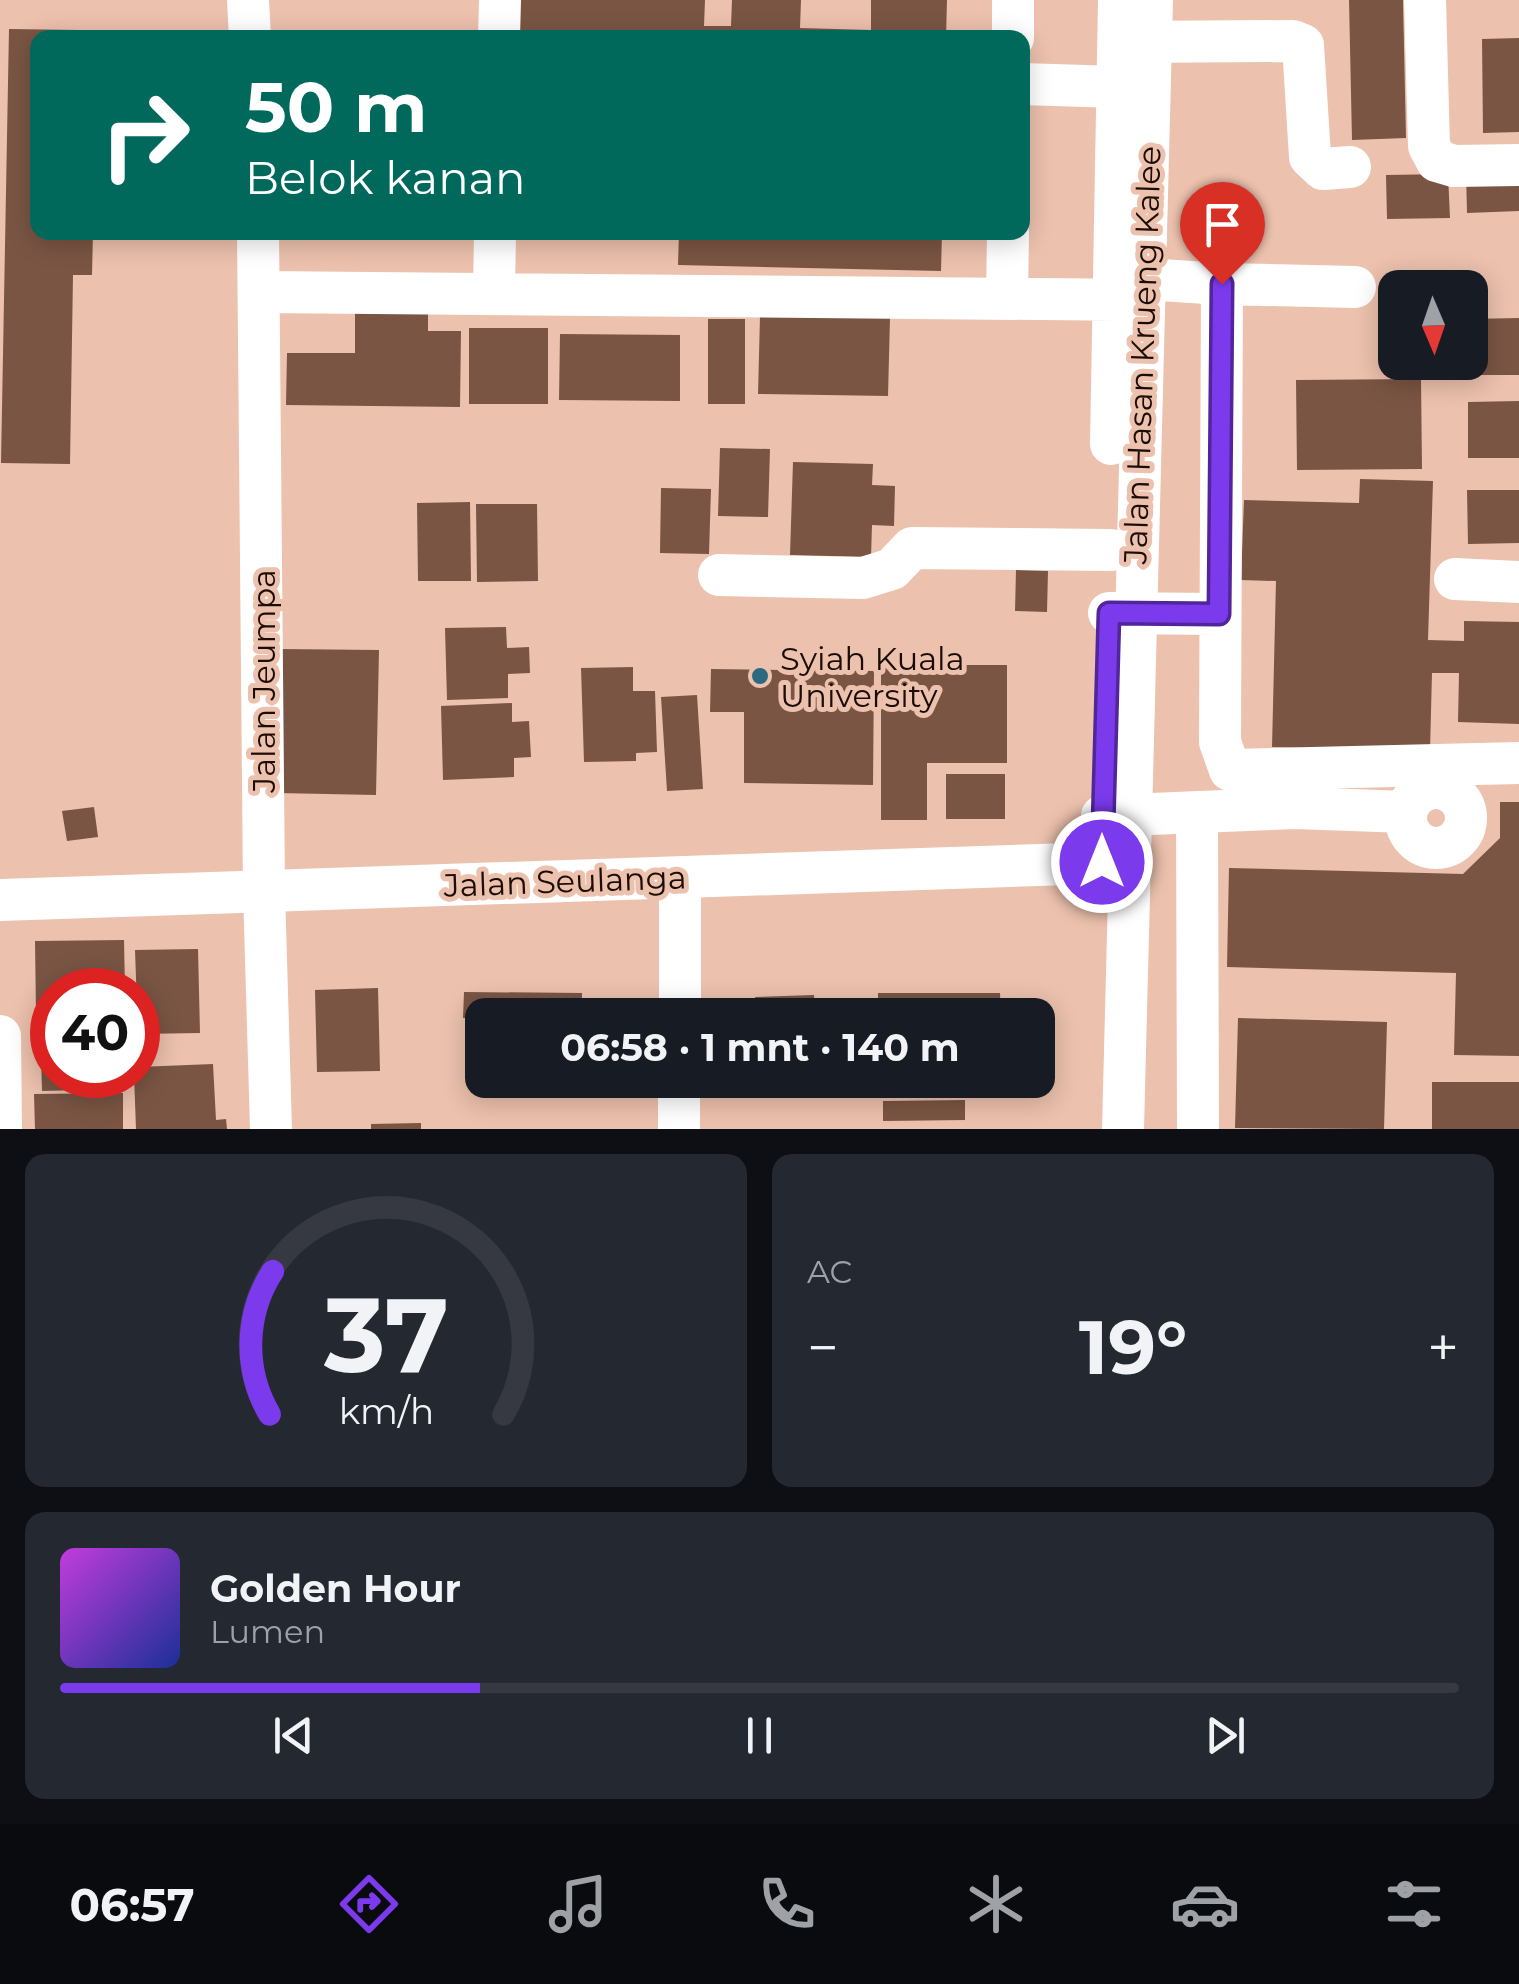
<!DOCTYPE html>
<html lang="id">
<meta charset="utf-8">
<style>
body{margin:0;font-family:Montserrat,sans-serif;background:#242831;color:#f1f3f6;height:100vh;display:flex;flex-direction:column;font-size:38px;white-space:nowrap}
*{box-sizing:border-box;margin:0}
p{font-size:32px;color:#9ea1a6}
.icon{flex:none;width:55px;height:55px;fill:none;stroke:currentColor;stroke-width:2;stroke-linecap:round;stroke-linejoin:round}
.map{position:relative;height:1129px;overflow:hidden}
.details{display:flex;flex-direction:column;gap:25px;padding:25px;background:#0d0f14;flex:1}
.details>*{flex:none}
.hud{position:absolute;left:30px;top:30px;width:1000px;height:210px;border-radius:20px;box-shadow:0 5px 25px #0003;background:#00695c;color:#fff;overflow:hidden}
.needle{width:65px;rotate:178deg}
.tools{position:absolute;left:1378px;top:270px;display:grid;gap:20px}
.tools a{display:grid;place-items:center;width:110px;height:110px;border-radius:20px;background:#171b24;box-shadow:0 5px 25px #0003;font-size:50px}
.speed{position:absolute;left:30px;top:968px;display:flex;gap:20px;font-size:50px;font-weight:700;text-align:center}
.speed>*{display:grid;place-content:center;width:130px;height:130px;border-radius:50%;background:#171b24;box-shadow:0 5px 25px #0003;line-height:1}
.speed .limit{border:15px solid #d22;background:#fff;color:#111}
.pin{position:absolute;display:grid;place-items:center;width:85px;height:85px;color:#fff;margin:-102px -42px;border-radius:50% 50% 50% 0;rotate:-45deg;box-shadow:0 0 10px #0007}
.pin .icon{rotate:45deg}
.me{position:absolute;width:110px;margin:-55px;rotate:0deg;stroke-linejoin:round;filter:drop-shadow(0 0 8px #0008)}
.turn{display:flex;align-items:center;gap:35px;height:210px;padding:0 50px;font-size:45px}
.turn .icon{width:130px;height:130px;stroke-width:2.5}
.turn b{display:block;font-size:70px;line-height:85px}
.big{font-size:75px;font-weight:700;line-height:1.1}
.details .card{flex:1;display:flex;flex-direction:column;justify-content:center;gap:15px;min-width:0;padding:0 35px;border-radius:20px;background:#242831}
.details .dial{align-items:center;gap:0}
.dial svg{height:260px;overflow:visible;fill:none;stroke:#363941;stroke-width:7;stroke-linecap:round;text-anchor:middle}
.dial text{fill:#f1f3f6;stroke:none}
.song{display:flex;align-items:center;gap:30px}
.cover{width:120px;height:120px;border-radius:15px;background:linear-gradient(135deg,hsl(290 70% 55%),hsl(230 70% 35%))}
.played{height:10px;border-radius:5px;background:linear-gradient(90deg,#7c3aed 30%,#363941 30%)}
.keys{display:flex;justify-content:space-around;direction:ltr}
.heat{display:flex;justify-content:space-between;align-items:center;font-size:55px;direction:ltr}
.details .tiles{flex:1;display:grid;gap:25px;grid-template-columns:1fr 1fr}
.card:last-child{grid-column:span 2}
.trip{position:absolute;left:465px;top:998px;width:590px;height:100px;border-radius:20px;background:#171b24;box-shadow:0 5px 25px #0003;font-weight:700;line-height:100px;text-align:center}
.tab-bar{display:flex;height:160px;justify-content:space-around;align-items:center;background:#090b0e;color:#9ea1a6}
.tab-bar .icon{width:70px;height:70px}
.tab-bar .active{color:#7c3aed}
.tab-bar b{font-size:45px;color:#f1f3f6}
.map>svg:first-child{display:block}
.building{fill:#7a5544}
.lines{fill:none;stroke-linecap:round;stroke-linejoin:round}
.minor{stroke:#fff;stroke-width:42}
.route-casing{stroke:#51269a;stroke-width:25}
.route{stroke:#7c3aed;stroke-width:18}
.poi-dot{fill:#2d6a81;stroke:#ecc1ad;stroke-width:4}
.labels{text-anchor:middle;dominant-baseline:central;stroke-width:10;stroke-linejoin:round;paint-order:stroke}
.street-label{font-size:32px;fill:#1b0d06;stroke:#ecc1ad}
.poi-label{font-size:32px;fill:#1b0d06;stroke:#ecc1ad;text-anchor:start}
</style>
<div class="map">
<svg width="1519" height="1129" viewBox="0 0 1519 1129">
<rect width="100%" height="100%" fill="#ecc1ad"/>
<path class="building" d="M508,0H705L704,26H731L732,0H801L800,28L871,30V0H947L946,38H507Z
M1349,0H1403L1406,138L1352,140Z
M9,29L78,30V38H38V232H93L92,275H73L70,464L1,463Z
M1519,38V132L1483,133L1482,39Z
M1519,170V211L1467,213L1466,172Z
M1448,174L1450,218L1387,219L1386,175Z
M679,232H942L941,271L678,265Z
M355,308L428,309V331H461L460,407L286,405L287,353H355Z
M760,316L890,318L888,396L758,394Z
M1519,318V375H1470V319Z
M708,319H745V404H708Z
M469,328H548V404H469Z
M560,334L680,335V401L559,400Z
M1421,379L1422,469L1297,470L1296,380Z
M1519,401V458H1468V402Z
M720,448L770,449L768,517L718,516Z
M793,462L873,464L872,485L895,486L894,526L872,525L871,557L790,555Z
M1360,479L1433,481L1428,640L1464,641V621L1519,622V724L1458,722L1459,673H1432L1430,751L1272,747L1276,581L1241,580L1244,500L1359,503Z
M661,488L711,489L709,554L660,553Z
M1467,490H1519V543L1468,544Z
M470,502L471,581H418L417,503Z
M476,504H537L538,581L477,582Z
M1016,570L1048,571L1047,612L1015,611Z
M506,627L507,648L529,647L530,673L508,674V698L447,700L445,628Z
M280,649L379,650L376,795L277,793Z
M881,665H1007V763H927V820H881Z
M633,667V691H655L657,752L636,753V761L584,762L581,668Z
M711,669L874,671L873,785L744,783V712H710Z
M697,695L703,789L667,791L661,697Z
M512,703V722L529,721L531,757L514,758V777L443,780L441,706Z
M946,774H1005V819H946Z
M1500,802H1519V1056L1454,1055L1456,973L1227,967L1229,868L1463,874L1500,838Z
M94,807L98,837L67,841L62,811Z
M124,940L125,990H52V1012L36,1013L35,941Z
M198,949L200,1033L138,1034L135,950Z
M378,988L380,1071L317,1072L315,990Z
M464,992L582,993V1015H482V1018H463Z
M878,993H1000L1001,1015H878Z
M814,995L815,1015H756L755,997Z
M1238,1018L1387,1022L1384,1129L1235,1128Z
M40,1021H52V1075H125L126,1089L42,1091Z
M213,1064L216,1120L226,1119L227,1129H136L134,1075H138V1067Z
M934,1080H1001V1094H934Z
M1432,1082H1519V1129H1432Z
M123,1093V1129H35L34,1094Z
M965,1100V1120L883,1121V1101Z
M421,1123V1129H371V1124Z"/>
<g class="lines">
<path class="minor" d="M248,0L250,38
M1425,0L1429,146L1437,161L1454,166L1519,165
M499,38L500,0
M1013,38V0
M1123,42L1293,41L1303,45L1310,157L1323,169L1350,167
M1022,84L1117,87
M258,232L264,891L271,1129
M1145,279L1222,284L1220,742L1230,770L1519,763
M1222,284L1355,287
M261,292L1140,300
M494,293L495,232
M1007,299L1008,232
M1111,444L1119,0
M719,575L863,578L892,569L912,548L1111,550
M1455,579L1519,582
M1109,613L1219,614
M1406 818a30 30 0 1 1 60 0a30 30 0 1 1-60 0Z
M1197,812L1198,1129
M1102,816L1295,808L1406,812
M0,900L1130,862
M680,1015V877
M0,1036L1,1129
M679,1129V1080
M1123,1129L1152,0"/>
</g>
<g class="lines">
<g class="route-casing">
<path id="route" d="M1102,862L1109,613L1219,614L1222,284"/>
</g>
<use href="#route" class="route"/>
</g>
<circle class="poi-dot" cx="760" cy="676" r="10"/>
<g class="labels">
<g class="street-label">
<text transform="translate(1142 355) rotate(-88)">Jalan Hasan Krueng Kalee</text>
<text transform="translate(263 681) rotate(-90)">Jalan Jeumpa</text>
<text transform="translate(565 881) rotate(-2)">Jalan Seulanga</text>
</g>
<g class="poi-label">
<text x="780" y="658">Syiah Kuala<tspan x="780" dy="37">University</tspan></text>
</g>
</g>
</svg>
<div class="tools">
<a><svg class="needle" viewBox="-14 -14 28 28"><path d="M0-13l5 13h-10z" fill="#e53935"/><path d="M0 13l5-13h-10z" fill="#9ea1a6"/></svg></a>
</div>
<div class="speed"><div class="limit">40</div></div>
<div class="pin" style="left:1222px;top:284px;background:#d93025"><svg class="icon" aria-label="arrive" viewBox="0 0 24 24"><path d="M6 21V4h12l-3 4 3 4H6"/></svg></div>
<svg class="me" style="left:1102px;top:862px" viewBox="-20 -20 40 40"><circle r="17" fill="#7c3aed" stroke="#fff" stroke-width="3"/><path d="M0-11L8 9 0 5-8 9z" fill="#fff"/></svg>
<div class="trip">06:58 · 1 mnt · 140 m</div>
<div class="hud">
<div class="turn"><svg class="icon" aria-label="right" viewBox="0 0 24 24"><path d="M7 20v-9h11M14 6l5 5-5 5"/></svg><div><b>50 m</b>Belok kanan</div></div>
</div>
</div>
<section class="details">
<div class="tiles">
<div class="card dial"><svg viewBox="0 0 100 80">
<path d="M14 69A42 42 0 1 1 86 69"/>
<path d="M14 69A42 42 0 0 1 15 25" stroke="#7c3aed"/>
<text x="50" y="56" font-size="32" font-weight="700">37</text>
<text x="50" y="72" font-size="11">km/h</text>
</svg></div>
<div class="card"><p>AC</p>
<div class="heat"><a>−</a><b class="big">19°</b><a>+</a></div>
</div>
<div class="card">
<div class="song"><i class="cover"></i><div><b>Golden Hour</b><p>Lumen</p></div></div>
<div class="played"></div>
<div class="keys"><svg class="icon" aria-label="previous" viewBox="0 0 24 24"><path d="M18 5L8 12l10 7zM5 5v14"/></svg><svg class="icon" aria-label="pause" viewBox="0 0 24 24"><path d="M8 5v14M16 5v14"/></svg><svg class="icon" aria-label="next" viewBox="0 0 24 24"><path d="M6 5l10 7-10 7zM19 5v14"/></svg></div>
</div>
</div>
</section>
<nav class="tab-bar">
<b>06:57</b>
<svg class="icon active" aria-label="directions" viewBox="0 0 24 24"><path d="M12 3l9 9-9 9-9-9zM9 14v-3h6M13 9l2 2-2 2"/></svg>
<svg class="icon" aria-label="music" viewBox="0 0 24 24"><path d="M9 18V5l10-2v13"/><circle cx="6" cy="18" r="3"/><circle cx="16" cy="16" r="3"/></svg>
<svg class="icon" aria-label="phone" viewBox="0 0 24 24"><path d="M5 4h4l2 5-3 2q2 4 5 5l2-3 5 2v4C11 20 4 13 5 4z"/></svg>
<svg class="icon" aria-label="climate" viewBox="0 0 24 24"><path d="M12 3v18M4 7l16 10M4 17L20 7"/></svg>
<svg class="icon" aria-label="car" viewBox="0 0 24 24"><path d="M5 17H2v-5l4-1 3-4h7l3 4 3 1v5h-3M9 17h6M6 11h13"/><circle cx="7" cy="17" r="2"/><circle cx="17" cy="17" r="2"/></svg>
<svg class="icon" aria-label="filters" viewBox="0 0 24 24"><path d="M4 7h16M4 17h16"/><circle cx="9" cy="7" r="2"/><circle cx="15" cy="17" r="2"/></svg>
</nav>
